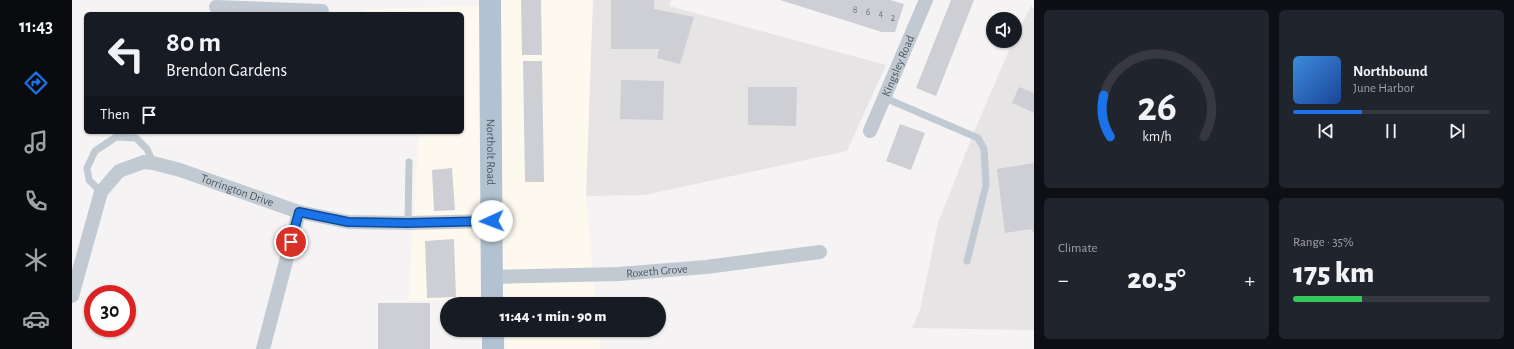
<!DOCTYPE html>
<meta charset="utf-8">
<style>
body{margin:0;font-family:"Alegreya Sans",sans-serif;background:#20242c;color:#f1f3f6;height:100vh;display:flex;flex-direction:column;font-size:15px;white-space:nowrap}
*{box-sizing:border-box;margin:0}
p{font-size:13px;color:#9ea1a6}
.icon{flex:none;width:22px;height:22px;fill:none;stroke:currentColor;stroke-width:2;stroke-linecap:round;stroke-linejoin:round}
.map{position:relative;flex:1;overflow:hidden}
.panel{display:flex;flex-direction:column;gap:10px;padding:10px;background:#0d0f14;width:480px}
.panel>*{flex:none}
.hud{position:absolute;left:12px;top:12px;width:380px;height:122px;border-radius:6px;box-shadow:0 1px 3px #0004;background:#171b24;color:#f1f3f6;overflow:hidden}
.fabs{position:absolute;left:914px;top:12px;display:grid;gap:8px}
.fabs a{display:grid;place-items:center;width:36px;height:36px;border-radius:50%;background:#171b24;box-shadow:0 1px 3px #0004;font-size:20px}
.speed{position:absolute;left:12px;top:285px;display:flex;gap:8px;font-size:20px;font-weight:700;text-align:center}
.speed>*{display:grid;place-content:center;width:52px;height:52px;border-radius:50%;background:#171b24;box-shadow:0 1px 3px #0004;line-height:1}
.speed .limit{border:6px solid #d22;background:#fff;color:#111}
.pin{position:absolute;display:grid;place-items:center;width:34px;height:34px;color:#fff;margin:-17px;border:2px solid #fff;border-radius:50%;box-shadow:0 1px 4px #0007}
.me{position:absolute;width:44px;margin:-22px;rotate:268deg;stroke-linejoin:round;filter:drop-shadow(0 0 3px #0008)}
.turn{display:flex;align-items:center;gap:14px;height:84px;padding:0 16px;font-size:18px}
.turn .icon{width:52px;height:52px;stroke-width:2.5}
.turn b{display:block;font-size:28px;line-height:34px}
.then{display:flex;align-items:center;height:38px;padding:0 16px;background:#0003;gap:8px;font-size:15px}
.big{font-size:30px;font-weight:800;line-height:1.1}
.panel .tile{flex:1;display:flex;flex-direction:column;justify-content:center;gap:6px;min-width:0;padding:0 14px;border-radius:6px;background:#20242c}
.panel .dial{align-items:center;gap:0}
.dial svg{height:104px;overflow:visible;fill:none;stroke:#363941;stroke-width:7;stroke-linecap:round;text-anchor:middle}
.dial text{fill:#f1f3f6;stroke:none}
.song{display:flex;align-items:center;gap:12px}
.cover{width:48px;height:48px;border-radius:6px;background:linear-gradient(135deg,hsl(210 70% 55%),hsl(220 70% 35%))}
.played{height:4px;border-radius:2px;background:linear-gradient(90deg,#1a73e8 35%,#363941 35%)}
.keys{display:flex;justify-content:space-around;direction:ltr}
.heat{display:flex;justify-content:space-between;align-items:center;font-size:22px;direction:ltr}
.charge{height:6px;border-radius:3px;background:linear-gradient(90deg,#34c759 35%,#363941 0)}
.panel .tiles{flex:1;display:grid;gap:10px;grid-template-columns:repeat(2,1fr)}
.trip{position:absolute;left:368px;top:297px;width:226px;height:40px;border-radius:20px;background:#171b24;box-shadow:0 1px 3px #0004;font-weight:800;line-height:40px;text-align:center}
main{display:flex;flex:1;min-height:0}
.dock{display:flex;flex-direction:column;width:72px;justify-content:space-around;align-items:center;background:#090b0e;color:#9ea1a6}
.dock .icon{width:28px;height:28px}
.dock .selected{color:#1a73e8}
.dock b{font-size:18px;color:#f1f3f6}
.map>svg:first-child{display:block}
.commercial{fill:#fdf9ef}
.education{fill:#e6e4e5}
.building{fill:#cdcfd5}
.lines{fill:none;stroke-linecap:round;stroke-linejoin:round}
.service{stroke:#c1cad2;stroke-width:7}
.minor{stroke:#c1cad2;stroke-width:14}
.primary{stroke:#b3c2d1;stroke-width:22}
.route-casing{stroke:#114b97;stroke-width:10}
.route{stroke:#1a73e8;stroke-width:7}
.labels{text-anchor:middle;dominant-baseline:central;stroke-width:3;stroke-linejoin:round;paint-order:stroke}
.number-label{font-size:10px;fill:#6b747e}
.street-label{font-size:12px;fill:#4a5661;stroke:#fff}
</style>
<main>
<nav class="dock">
<b>11:43</b>
<svg class="icon selected" aria-label="directions" viewBox="0 0 24 24"><path d="M12 3l9 9-9 9-9-9zM9 14v-3h6M13 9l2 2-2 2"/></svg>
<svg class="icon" aria-label="music" viewBox="0 0 24 24"><path d="M9 18V5l10-2v13"/><circle cx="6" cy="18" r="3"/><circle cx="16" cy="16" r="3"/></svg>
<svg class="icon" aria-label="phone" viewBox="0 0 24 24"><path d="M5 4h4l2 5-3 2q2 4 5 5l2-3 5 2v4C11 20 4 13 5 4z"/></svg>
<svg class="icon" aria-label="climate" viewBox="0 0 24 24"><path d="M12 3v18M4 7l16 10M4 17L20 7"/></svg>
<svg class="icon" aria-label="car" viewBox="0 0 24 24"><path d="M5 17H2v-5l4-1 3-4h7l3 4 3 1v5h-3M9 17h6M6 11h13"/><circle cx="7" cy="17" r="2"/><circle cx="17" cy="17" r="2"/></svg>
</nav>
<div class="map">
<svg width="962" height="349" viewBox="0 0 962 349">
<rect width="100%" height="100%" fill="#f5f3f3"/>
<path class="commercial" d="M424,0H521L514,196L524,304H432L431,298L336,301L347,132H390V14H292V10L424,5Z
M433,330H527L528,349H434Z"/>
<path class="education" d="M521,0H599L597,6L814,65L775,151L573,195L514,196Z
M959,6L962,9V330L840,328L848,310L866,223L902,132L941,41H943L944,35Z"/>
<path class="building" d="M449,0H469L470,55H450Z
M539,0H582V9L622,17L608,64L585,58L587,49H539Z
M708,0H818L832,4L823,32H810Z
M879,0H902L864,96L844,88Z
M451,61H470L472,182H453Z
M549,80L592,81L591,120L548,119Z
M676,87H725L724,126L676,125Z
M947,87L962,93V113L940,103Z
M828,124L853,133L839,170L814,161Z
M962,163V233L959,229L933,233L925,169Z
M380,168L383,210L362,211L360,170Z
M382,239L384,297L355,298L353,241Z
M306,303H358V349H306Z"/>
<g class="lines">
<path class="service" d="M813,98L906,138L912,149L914,185L895,261
M29,192L17,180L15,168L23,151L44,137L64,138L75,149L81,163
M336,223L337,162"/>
<g class="minor">
<path d="M144,7L250,11"/>
<path id="s1" d="M798,131L854,0"/>
<path id="s2" d="M420,277L547,274L634,267L748,252"/>
<path id="s3" d="M0,296L29,192L47,171L72,162L81,163L108,170L227,212L276,222L336,223L420,221"/>
<path d="M191,349L227,212"/>
</g>
<g class="primary">
<path id="s4" d="M418,0L420,304"/>
<path d="M421,330V349"/>
</g>
</g>
<g class="lines">
<g class="route-casing">
<path id="route" d="M219,242L227,212L276,222L336,223L420,221"/>
</g>
<use href="#route" class="route"/>
</g>
<g class="labels">
<g class="number-label">
<text x="783" y="10">8</text>
<text x="796" y="12">6</text>
<text x="809" y="14">4</text>
<text x="821" y="18">2</text>
</g>
<g class="street-label">
<text stroke="none"><textPath href="#s1" startOffset="71">Kingsley Road</textPath></text>
<text stroke="none"><textPath href="#s4" startOffset="152">Northolt Road</textPath></text>
<text stroke="none"><textPath href="#s3" startOffset="260">Torrington Drive</textPath></text>
<text stroke="none"><textPath href="#s2" startOffset="165">Roxeth Grove</textPath></text>
</g>
</g>
</svg>
<div class="fabs">
<a><svg class="icon" aria-label="sound" viewBox="0 0 24 24"><path d="M4 9h4l5-4v14l-5-4H4zM17 9q2 3 0 6"/></svg></a>
</div>
<div class="speed"><div class="limit">30</div></div>
<div class="pin" style="left:219px;top:242px;background:#d93025"><svg class="icon" aria-label="arrive" viewBox="0 0 24 24"><path d="M6 21V4h12l-3 4 3 4H6"/></svg></div>
<svg class="me" style="left:420px;top:221px" viewBox="-20 -20 40 40"><circle r="19" fill="#fff"/><path d="M0-13L10 11 0 6-10 11z" fill="#1a73e8"/></svg>
<div class="trip">11:44 · 1 min · 90 m</div>
<div class="hud">
<div class="turn"><svg class="icon" aria-label="left" viewBox="0 0 24 24"><path d="M17 20v-9H6M10 6l-5 5 5 5"/></svg><div><b>80 m</b>Brendon Gardens</div></div>
<div class="then">Then<svg class="icon" aria-label="arrive" viewBox="0 0 24 24"><path d="M6 21V4h12l-3 4 3 4H6"/></svg></div>
</div>
</div>
<section class="panel">
<div class="tiles">
<div class="tile dial"><svg viewBox="0 0 100 80">
<path d="M14 69A42 42 0 1 1 86 69"/>
<path d="M14 69A42 42 0 0 1 9 37" stroke="#1a73e8"/>
<text x="50" y="56" font-size="32" font-weight="700">26</text>
<text x="50" y="72" font-size="11">km/h</text>
</svg></div>
<div class="tile">
<div class="song"><i class="cover"></i><div><b>Northbound</b><p>June Harbor</p></div></div>
<div class="played"></div>
<div class="keys"><svg class="icon" aria-label="previous" viewBox="0 0 24 24"><path d="M18 5L8 12l10 7zM5 5v14"/></svg><svg class="icon" aria-label="pause" viewBox="0 0 24 24"><path d="M8 5v14M16 5v14"/></svg><svg class="icon" aria-label="next" viewBox="0 0 24 24"><path d="M6 5l10 7-10 7zM19 5v14"/></svg></div>
</div>
<div class="tile"><p>Climate</p>
<div class="heat"><a>−</a><b class="big">20.5°</b><a>+</a></div>
</div>
<div class="tile"><p>Range · 35%</p><b class="big">175 km</b><div class="charge"></div></div>
</div>
</section>
</main>
